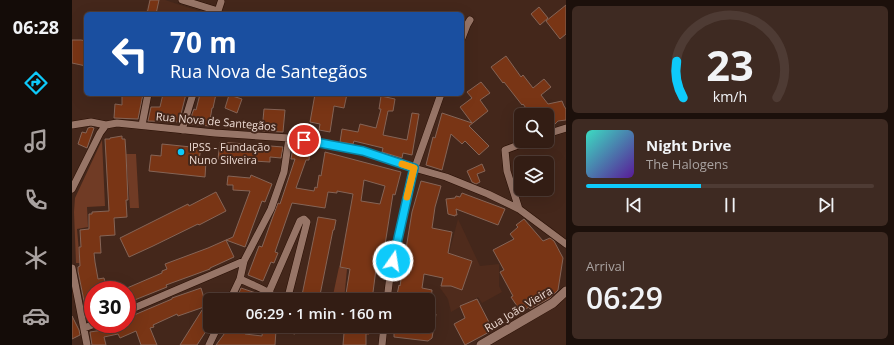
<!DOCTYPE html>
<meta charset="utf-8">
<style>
body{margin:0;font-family:"Open Sans",sans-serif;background:#3e2a22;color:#f1f3f6;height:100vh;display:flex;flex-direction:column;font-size:15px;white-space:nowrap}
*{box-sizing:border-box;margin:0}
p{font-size:13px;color:#a9a2a0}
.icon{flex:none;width:22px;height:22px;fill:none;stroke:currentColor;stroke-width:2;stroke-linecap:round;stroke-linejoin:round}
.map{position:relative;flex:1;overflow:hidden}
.panel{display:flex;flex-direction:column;gap:6px;padding:6px;background:#1c100b;width:328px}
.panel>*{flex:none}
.hud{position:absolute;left:12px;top:12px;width:380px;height:84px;border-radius:6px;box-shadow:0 4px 16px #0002,0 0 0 1px #4e3b34;background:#1a4fa0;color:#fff;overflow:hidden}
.controls{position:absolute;left:442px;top:108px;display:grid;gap:8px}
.controls a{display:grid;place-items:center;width:40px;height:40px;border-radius:6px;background:#331d14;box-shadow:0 4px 16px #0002,0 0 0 1px #4e3b34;font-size:20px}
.speed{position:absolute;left:12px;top:281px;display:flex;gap:8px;font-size:20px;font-weight:700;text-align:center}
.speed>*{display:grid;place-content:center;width:52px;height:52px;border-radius:50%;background:#331d14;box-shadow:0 4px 16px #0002,0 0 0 1px #4e3b34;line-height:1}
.speed .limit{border:6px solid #d22;background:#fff;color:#111}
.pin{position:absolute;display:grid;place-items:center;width:34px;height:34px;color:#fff;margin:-17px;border:2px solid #fff;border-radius:50%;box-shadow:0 1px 4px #0007}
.me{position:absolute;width:44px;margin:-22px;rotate:13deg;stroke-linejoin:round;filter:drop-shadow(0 0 3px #0008)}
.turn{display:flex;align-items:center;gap:14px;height:84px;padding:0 20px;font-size:18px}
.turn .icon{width:52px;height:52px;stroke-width:2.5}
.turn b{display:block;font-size:28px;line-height:34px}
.big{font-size:30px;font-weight:600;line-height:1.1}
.panel .tile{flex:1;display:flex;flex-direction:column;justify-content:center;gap:6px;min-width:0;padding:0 14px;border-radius:6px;background:#3e2a22}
.panel .dial{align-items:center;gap:0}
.dial svg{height:104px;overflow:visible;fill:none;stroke:#4e3b34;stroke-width:7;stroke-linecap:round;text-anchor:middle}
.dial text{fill:#f1f3f6;stroke:none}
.song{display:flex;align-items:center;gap:12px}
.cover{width:48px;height:48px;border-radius:6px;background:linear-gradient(135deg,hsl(170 70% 55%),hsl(270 70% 35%))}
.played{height:4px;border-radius:2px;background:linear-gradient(90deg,#0ecafa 40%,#4e3b34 40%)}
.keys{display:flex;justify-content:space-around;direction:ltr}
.trip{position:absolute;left:131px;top:293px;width:232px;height:40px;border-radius:6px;background:#331d14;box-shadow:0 4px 16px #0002,0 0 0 1px #4e3b34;font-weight:600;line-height:40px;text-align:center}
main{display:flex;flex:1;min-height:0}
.tab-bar{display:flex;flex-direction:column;width:72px;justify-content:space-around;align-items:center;background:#140c08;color:#a9a2a0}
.tab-bar .icon{width:28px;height:28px}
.tab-bar .on{color:#0ecafa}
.tab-bar b{font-size:18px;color:#f1f3f6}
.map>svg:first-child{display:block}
.built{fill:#4f2b1c}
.green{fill:#703b25}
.building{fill:#793515;stroke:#856456;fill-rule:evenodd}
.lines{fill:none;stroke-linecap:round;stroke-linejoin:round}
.minor-casing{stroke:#290f04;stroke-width:8}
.tertiary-casing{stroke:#290f04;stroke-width:10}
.minor{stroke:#977567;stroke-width:7}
.tertiary{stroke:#977567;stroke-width:9}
.route-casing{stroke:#0983a2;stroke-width:10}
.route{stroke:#0ecafa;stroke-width:7}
.slow{stroke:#f59e0b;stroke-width:7}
.poi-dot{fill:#0ecafa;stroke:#44271b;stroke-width:1.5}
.labels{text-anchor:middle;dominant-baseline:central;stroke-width:4;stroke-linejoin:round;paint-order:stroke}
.street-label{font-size:11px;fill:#eddad2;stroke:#44271b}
.poi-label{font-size:11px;fill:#eddad2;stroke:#44271b;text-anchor:start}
</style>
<main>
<nav class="tab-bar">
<b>06:28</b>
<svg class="icon on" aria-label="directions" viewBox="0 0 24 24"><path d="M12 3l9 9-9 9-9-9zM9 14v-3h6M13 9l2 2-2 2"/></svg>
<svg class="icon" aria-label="music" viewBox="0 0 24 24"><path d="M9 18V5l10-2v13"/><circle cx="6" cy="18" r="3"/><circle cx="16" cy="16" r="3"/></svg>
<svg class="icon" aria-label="phone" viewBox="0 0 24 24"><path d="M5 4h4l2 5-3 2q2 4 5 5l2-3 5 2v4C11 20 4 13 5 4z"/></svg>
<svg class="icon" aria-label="climate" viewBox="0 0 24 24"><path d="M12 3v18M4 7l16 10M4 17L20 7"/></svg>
<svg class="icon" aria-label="car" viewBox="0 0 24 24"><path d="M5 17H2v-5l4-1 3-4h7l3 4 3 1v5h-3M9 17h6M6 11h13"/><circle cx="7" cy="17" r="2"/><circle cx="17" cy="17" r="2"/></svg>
</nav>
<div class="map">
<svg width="494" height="345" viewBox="0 0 494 345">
<rect width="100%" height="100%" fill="#44271b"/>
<path class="built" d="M77,0H93L136,14H73Z
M386,219L408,266L427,264V286L430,292L410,303L406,297L379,312L376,299L368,288Z"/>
<path class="green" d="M30,140L33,206L15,207L16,227L5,229L8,263H4L2,212L3,198Z
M54,154H64L67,208H58Z
M267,267L275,269L272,300H260Z
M254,326H298L297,335L253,331Z"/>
<path class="building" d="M78,0H87L84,14H75Z
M494,5V34L488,39L474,21Z
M467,7L476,18L468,25L459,14Z
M0,40H9L14,41V66L0,63Z
M434,56L449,77L451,75L461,88L472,79L479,87L469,95L476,104L490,101L492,106L494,109V120L486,121L483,124L475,125V115H459L451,104L450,105L432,82L431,83L419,67Z
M409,82L418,93L408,100L416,111L397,126L417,146L407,155L393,141L390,144L379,134L370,170L354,165L361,137L363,138L370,113L400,123L388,107L400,98L395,92Z
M50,94H71L66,119L42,118L43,104L50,105Z
M91,94H114L107,122L76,121L79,107H88Z
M128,94H144L141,108H140L137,126L119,124L120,114L122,109L124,110Z
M243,94H275L272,108L262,106L258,132L247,130L248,124L238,122Z
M157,95L170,99L165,113L153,108Z
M309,96L323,99L321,111H316L311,135L335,140L340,113L347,114L340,155L331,153L330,158L310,152L311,148L282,141L281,144L268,142L270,129L286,132L288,124L304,128L309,109H307Z
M192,109L213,110L211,132L190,131Z
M19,127L22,128L15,148L6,144L10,132L14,133L16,128Z
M50,136V139H53L54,154L56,200H54L55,217L42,218L43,235L28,236L29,253H22L23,262L26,279L32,278L35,290H21V319L16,321L6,271V267L8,266L7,247H9L8,230L17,229V214H20V212L37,211L33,139H38V138Z
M148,142L211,147L209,158L198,157V162L146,159Z
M90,144L129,148L127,160L134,161L133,177L77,171L79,155L89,156Z
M221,148L238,149L237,160H234L224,188L242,191L243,187L245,188L247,175L249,176L253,152L329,172L323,195L321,194L309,270L304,269L300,300H273L278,269L268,267L281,194L265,191V193L256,192L253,208L220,203L203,252L206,253L202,263L199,262L191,281L176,275L187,246L190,247L200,219L206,203L208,204L223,159H219ZM292,180L313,186L308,204L289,201Z
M410,164L413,171L405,174L408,182L404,184L400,182L395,171Z
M179,175L200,184L193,202L190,201L173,247L154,240L161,237L178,191L161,190V185H155L156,176L178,178Z
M349,181L369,186L363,207L360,228L380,232L376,253L400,261L390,290L379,286H369L371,278L352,274L350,288L360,290L359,300H324L327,285L328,286L340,212Z
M144,192L154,211L127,225L126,224L81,246L57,257L48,238L116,204L117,206Z
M390,193L433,209L426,225L384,209L385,215H383V216L376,214L374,199L383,198L384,196L388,197Z
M246,217L264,220L262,230H261L247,300H229Z
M452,219L471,241L478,238L482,241L491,258L486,290L478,298L460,308L458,309L457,307L449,312L439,297L441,296L428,272L432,270L421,250L442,239L438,234L446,227L444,225Z
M154,240L162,257L138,268V269L94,285L95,287L55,303V288L90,273V271L95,269L93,264L136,248Z
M129,288L132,298L136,300L138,297V325L125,345H108L132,307L106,316L105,314L81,325L82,327L78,328L85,345H69L64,331L48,338L46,334L32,337L34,345H20L18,332L44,328L42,324H55V318L100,299V298Z
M169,288L184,293L181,300H164Z
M405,299L421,330L393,345L382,324L393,318L388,306Z
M356,313L364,314L360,338L356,341L322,337V326H356Z
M0,316L7,330L8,335L0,339Z
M158,326H177L173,334L190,336L191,326H225L223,334L204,330L203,345H144Z
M272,333H294V345H271Z"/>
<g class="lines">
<g class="minor-casing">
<path id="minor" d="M110,0L146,11
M145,14L149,2
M390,38L395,25L398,20
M0,125L19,122L34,125
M70,125L76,94
M110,130L121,94
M475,134L494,128
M0,189L28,133L34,125L45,123L143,133L217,138L291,151L342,168L374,177L416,194L447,209L494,244
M447,209L435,171L433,150L457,141
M0,268L15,345
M168,279C176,283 190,288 197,293C201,295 202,299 207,299C213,300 215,297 217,293L235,222L232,219L228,221L197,292
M158,300L168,279L172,261L199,209L212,172L217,138
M315,300L318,276L340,176L369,94
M55,311L172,261
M12,328L23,324
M137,345L146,326
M310,345L312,326"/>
</g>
<g class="tertiary-casing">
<path id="tertiary" d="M409,345L481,303L494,291"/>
</g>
<use href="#minor" class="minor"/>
<use href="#tertiary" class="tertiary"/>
</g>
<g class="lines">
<g class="route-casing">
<path id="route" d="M232,140L291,151L342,168L340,176L321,261"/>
</g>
<use href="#route" class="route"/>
<path class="slow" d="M330,164L342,168L335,197"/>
</g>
<circle class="poi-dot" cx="109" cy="152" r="4"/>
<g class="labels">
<g class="street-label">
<text transform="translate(144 121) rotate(5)">Rua Nova de Santegãos</text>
<text transform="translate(446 309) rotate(-31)">Rua João Vieira</text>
</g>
<g class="poi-label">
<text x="117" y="146">IPSS - Fundação<tspan x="117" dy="13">Nuno Silveira</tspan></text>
</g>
</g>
</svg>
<div class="controls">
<a><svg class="icon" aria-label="search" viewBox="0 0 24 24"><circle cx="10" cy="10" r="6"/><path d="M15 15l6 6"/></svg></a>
<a><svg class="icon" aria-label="layers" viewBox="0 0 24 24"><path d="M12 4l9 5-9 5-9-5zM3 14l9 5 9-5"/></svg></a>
</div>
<div class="speed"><div class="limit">30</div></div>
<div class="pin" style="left:232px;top:140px;background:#d93025"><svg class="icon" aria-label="arrive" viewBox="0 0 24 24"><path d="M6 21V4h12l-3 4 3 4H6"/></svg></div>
<svg class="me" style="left:321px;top:261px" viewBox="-20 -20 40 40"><circle r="17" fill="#0ecafa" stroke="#fff" stroke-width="3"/><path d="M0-11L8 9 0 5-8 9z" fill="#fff"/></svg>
<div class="trip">06:29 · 1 min · 160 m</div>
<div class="hud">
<div class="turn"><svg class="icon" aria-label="left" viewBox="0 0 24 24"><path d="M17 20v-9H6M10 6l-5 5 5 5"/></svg><div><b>70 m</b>Rua Nova de Santegãos</div></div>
</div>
</div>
<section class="panel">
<div class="tile dial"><svg viewBox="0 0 100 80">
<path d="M14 69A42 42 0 1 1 86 69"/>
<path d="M14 69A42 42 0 0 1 9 41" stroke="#0ecafa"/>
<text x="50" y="56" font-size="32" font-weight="700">23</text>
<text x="50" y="72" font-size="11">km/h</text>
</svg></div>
<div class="tile">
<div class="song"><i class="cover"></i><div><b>Night Drive</b><p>The Halogens</p></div></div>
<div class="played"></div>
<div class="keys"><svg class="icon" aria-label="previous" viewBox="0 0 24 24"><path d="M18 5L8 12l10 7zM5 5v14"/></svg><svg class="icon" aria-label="pause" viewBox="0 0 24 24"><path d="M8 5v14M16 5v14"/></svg><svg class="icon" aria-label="next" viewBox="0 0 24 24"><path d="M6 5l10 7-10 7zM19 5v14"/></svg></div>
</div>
<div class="tile"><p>Arrival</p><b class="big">06:29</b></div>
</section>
</main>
